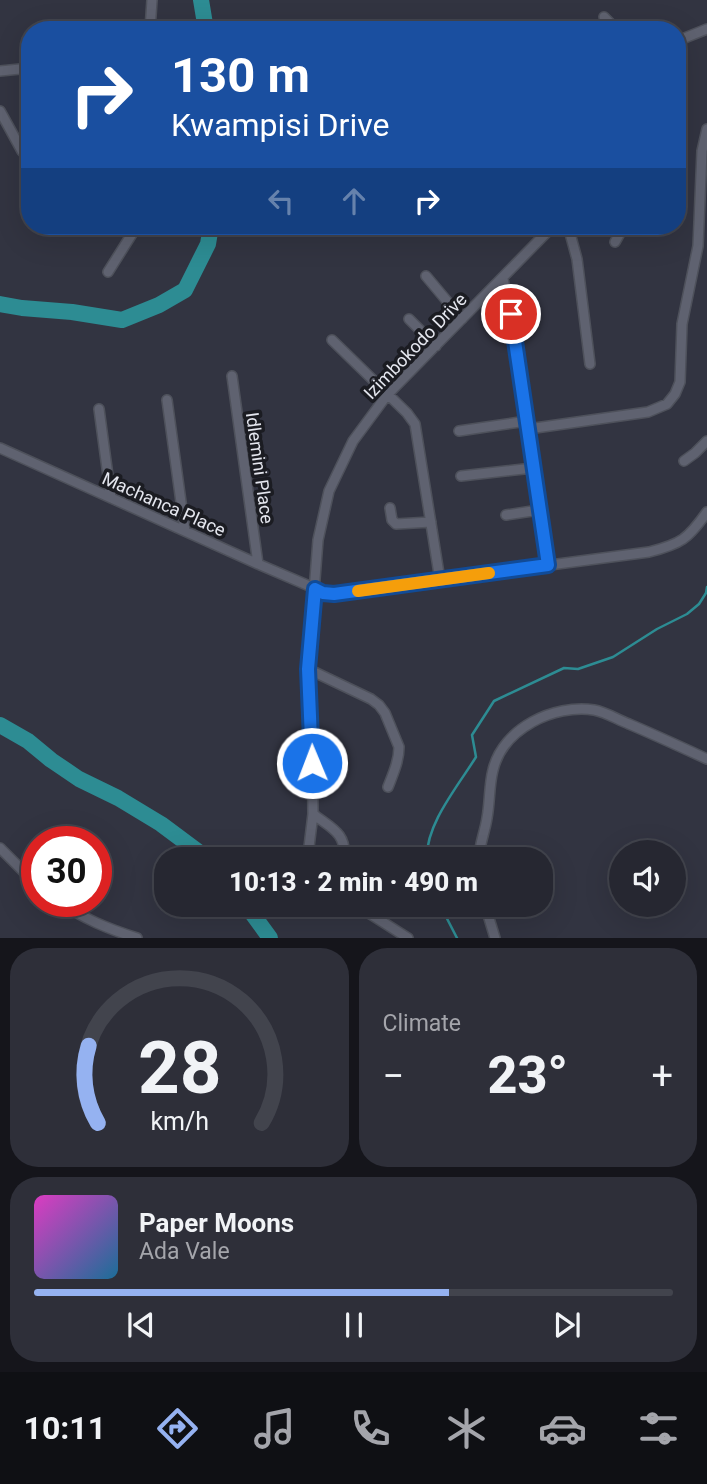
<!DOCTYPE html>
<meta charset="utf-8">
<style>
body{margin:0;font-family:Roboto,sans-serif;background:#2e2f39;color:#f1f3f6;height:100vh;display:flex;flex-direction:column;font-size:26px;white-space:nowrap}
*{box-sizing:border-box;margin:0}
p{font-size:23px;color:#a4a5ab}
.icon{flex:none;width:38px;height:38px;fill:none;stroke:currentColor;stroke-width:2;stroke-linecap:round;stroke-linejoin:round}
.map{position:relative;height:938px;overflow:hidden}
.details{display:flex;flex-direction:column;gap:10px;padding:10px;background:#15151b;flex:1}
.details>*{flex:none}
.guide{position:absolute;left:21px;top:21px;width:665px;height:214px;border-radius:28px;box-shadow:0 7px 28px #0002,0 0 0 2px #42444d;background:#1a4fa0;color:#fff;overflow:hidden}
.buttons{position:absolute;left:609px;top:840px;display:grid;gap:14px}
.buttons a{display:grid;place-items:center;width:77px;height:77px;border-radius:50%;background:#262731;box-shadow:0 7px 28px #0002,0 0 0 2px #42444d;font-size:35px}
.speed{position:absolute;left:21px;top:826px;display:flex;gap:14px;font-size:35px;font-weight:700;text-align:center}
.speed>*{display:grid;place-content:center;width:91px;height:91px;border-radius:50%;background:#262731;box-shadow:0 7px 28px #0002,0 0 0 2px #42444d;line-height:1}
.speed .limit{border:10px solid #d22;background:#fff;color:#111}
.pin{position:absolute;display:grid;place-items:center;width:60px;height:60px;color:#fff;margin:-30px;border:4px solid #fff;border-radius:50%;box-shadow:0 2px 7px #0007}
.me{position:absolute;width:77px;margin:-38px;rotate:359deg;stroke-linejoin:round;filter:drop-shadow(0 0 5px #0008)}
.turn{display:flex;align-items:center;gap:24px;height:147px;padding:0 35px;font-size:32px}
.turn .icon{width:91px;height:91px;stroke-width:2.5}
.turn b{display:block;font-size:49px;line-height:60px}
.lanes{display:flex;align-items:center;height:66px;padding:0 35px;background:#0003;justify-content:center;gap:35px;direction:ltr}
.lanes .off{opacity:.35}
.big{font-size:52px;font-weight:800;line-height:1.1}
.details .card{flex:1;display:flex;flex-direction:column;justify-content:center;gap:10px;min-width:0;padding:0 24px;border-radius:28px;background:#2e2f39}
.details .dial{align-items:center;gap:0}
.dial svg{height:182px;overflow:visible;fill:none;stroke:#42444d;stroke-width:7;stroke-linecap:round;text-anchor:middle}
.dial text{fill:#f1f3f6;stroke:none}
.song{display:flex;align-items:center;gap:21px}
.cover{width:84px;height:84px;border-radius:10px;background:linear-gradient(135deg,hsl(310 70% 55%),hsl(200 70% 35%))}
.played{height:7px;border-radius:4px;background:linear-gradient(90deg,#95b2f1 65%,#42444d 65%)}
.keys{display:flex;justify-content:space-around;direction:ltr}
.heat{display:flex;justify-content:space-between;align-items:center;font-size:38px;direction:ltr}
.details .tiles{flex:1;display:grid;gap:10px;grid-template-columns:1fr 1fr}
.card:last-child{grid-column:span 2}
.trip{position:absolute;left:154px;top:847px;width:399px;height:70px;border-radius:28px;background:#262731;box-shadow:0 7px 28px #0002,0 0 0 2px #42444d;font-weight:800;line-height:70px;text-align:center}
.dock{display:flex;height:112px;justify-content:space-around;align-items:center;background:#0f1014;color:#a4a5ab}
.dock .icon{width:49px;height:49px}
.dock .active{color:#95b2f1}
.dock b{font-size:32px;color:#f1f3f6}
.map>svg:first-child{display:block}
.lines{fill:none;stroke-linecap:round;stroke-linejoin:round}
.stream{stroke:#2d8c93;stroke-width:2.5}
.river{stroke:#2d8c93;stroke-width:16}
.minor-casing{stroke:#4e515b;stroke-width:12}
.minor{stroke:#5f6270;stroke-width:9}
.route-casing{stroke:#114b97;stroke-width:18}
.route{stroke:#1a73e8;stroke-width:12}
.slow{stroke:#f59e0b;stroke-width:12}
.labels{text-anchor:middle;dominant-baseline:central;stroke-width:7;stroke-linejoin:round;paint-order:stroke}
.street-label{font-size:18px;fill:#e5e7ef;stroke:#1b1c22}
</style>
<div class="map">
<svg width="707" height="938" viewBox="0 0 707 938">
<rect width="100%" height="100%" fill="#323441"/>
<g class="lines">
<path class="stream" d="M427,859C425,825 458,786 476,757L472,735L494,701L564,668L578,669L613,657L657,629L687,614L699,604L706,593L707,587
M440,905L457,938"/>
<path class="river" d="M201,0L206,30
M0,304L22,308L72,312L122,320L159,305L185,290L208,244L211,226
M0,725L28,741L51,760L79,779L118,798L161,824L208,859
M246,905L270,938"/>
<g class="minor-casing">
<path id="minor" d="M604,17L617,30
M150,30L152,0
M677,41L707,29
M0,71L30,68
M0,111L22,151L30,159
M568,226L577,259L590,364
M615,242L624,226
M108,272L137,226
M426,276L462,319
M503,279L513,323L548,565
M409,319L436,346
M332,340L407,413L415,424L440,580
M232,376L258,564
M167,400L185,531
M99,409L111,498
M528,429L648,412L667,404L675,394L680,382L682,324L698,246L702,151L707,129
M459,431L527,421
M0,448L258,564L328,594L649,552C681,544 688,539 707,512
M684,461L695,453L707,441
M461,476L533,468
M390,508L392,520L396,524L431,522
M506,515L539,510
M308,669L371,699L379,705L385,713L399,747C399,761 393,774 388,787
M313,814C331,828 347,833 344,859
M0,848L37,885
M309,859L308,855L313,814L312,735L308,669L318,540L329,491L353,441L387,395L553,226
M479,859C479,845 485,832 487,818C490,802 489,785 493,770C503,728 554,704 594,710C606,712 618,720 629,724C655,735 681,747 707,759
M59,901C83,919 109,929 137,938
M358,905L367,912L408,938
M485,905L495,938"/>
</g>
<use href="#minor" class="minor"/>
</g>
<g class="lines">
<g class="route-casing">
<path id="route" d="M312,763L308,669L315,589L323,593L334,594L548,565L511,314"/>
</g>
<use href="#route" class="route"/>
<path class="slow" d="M358,591L489,573"/>
</g>
<g class="labels">
<g class="street-label">
<text transform="translate(415 346) rotate(-46)">Izimbokodo Drive</text>
<text transform="translate(260 468) rotate(82)">Idlemini Place</text>
<text transform="translate(164 504) rotate(24)">Machanca Place</text>
</g>
</g>
</svg>
<div class="buttons">
<a><svg class="icon" aria-label="sound" viewBox="0 0 24 24"><path d="M4 9h4l5-4v14l-5-4H4zM17 9q2 3 0 6"/></svg></a>
</div>
<div class="speed"><div class="limit">30</div></div>
<div class="pin" style="left:511px;top:314px;background:#d93025"><svg class="icon" aria-label="arrive" viewBox="0 0 24 24"><path d="M6 21V4h12l-3 4 3 4H6"/></svg></div>
<svg class="me" style="left:312px;top:763px" viewBox="-20 -20 40 40"><circle r="17" fill="#1a73e8" stroke="#fff" stroke-width="3"/><path d="M0-11L8 9 0 5-8 9z" fill="#fff"/></svg>
<div class="trip">10:13 · 2 min · 490 m</div>
<div class="guide">
<div class="turn"><svg class="icon" aria-label="right" viewBox="0 0 24 24"><path d="M7 20v-9h11M14 6l5 5-5 5"/></svg><div><b>130 m</b>Kwampisi Drive</div></div>
<div class="lanes"><svg class="icon off" aria-label="left" viewBox="0 0 24 24"><path d="M17 20v-9H6M10 6l-5 5 5 5"/></svg><svg class="icon off" aria-label="ahead" viewBox="0 0 24 24"><path d="M12 20V5M6 11l6-6 6 6"/></svg><svg class="icon" aria-label="right" viewBox="0 0 24 24"><path d="M7 20v-9h11M14 6l5 5-5 5"/></svg></div>
</div>
</div>
<section class="details">
<div class="tiles">
<div class="card dial"><svg viewBox="0 0 100 80">
<path d="M14 69A42 42 0 1 1 86 69"/>
<path d="M14 69A42 42 0 0 1 10 35" stroke="#95b2f1"/>
<text x="50" y="56" font-size="32" font-weight="700">28</text>
<text x="50" y="72" font-size="11">km/h</text>
</svg></div>
<div class="card"><p>Climate</p>
<div class="heat"><a>−</a><b class="big">23°</b><a>+</a></div>
</div>
<div class="card">
<div class="song"><i class="cover"></i><div><b>Paper Moons</b><p>Ada Vale</p></div></div>
<div class="played"></div>
<div class="keys"><svg class="icon" aria-label="previous" viewBox="0 0 24 24"><path d="M18 5L8 12l10 7zM5 5v14"/></svg><svg class="icon" aria-label="pause" viewBox="0 0 24 24"><path d="M8 5v14M16 5v14"/></svg><svg class="icon" aria-label="next" viewBox="0 0 24 24"><path d="M6 5l10 7-10 7zM19 5v14"/></svg></div>
</div>
</div>
</section>
<nav class="dock">
<b>10:11</b>
<svg class="icon active" aria-label="directions" viewBox="0 0 24 24"><path d="M12 3l9 9-9 9-9-9zM9 14v-3h6M13 9l2 2-2 2"/></svg>
<svg class="icon" aria-label="music" viewBox="0 0 24 24"><path d="M9 18V5l10-2v13"/><circle cx="6" cy="18" r="3"/><circle cx="16" cy="16" r="3"/></svg>
<svg class="icon" aria-label="phone" viewBox="0 0 24 24"><path d="M5 4h4l2 5-3 2q2 4 5 5l2-3 5 2v4C11 20 4 13 5 4z"/></svg>
<svg class="icon" aria-label="climate" viewBox="0 0 24 24"><path d="M12 3v18M4 7l16 10M4 17L20 7"/></svg>
<svg class="icon" aria-label="car" viewBox="0 0 24 24"><path d="M5 17H2v-5l4-1 3-4h7l3 4 3 1v5h-3M9 17h6M6 11h13"/><circle cx="7" cy="17" r="2"/><circle cx="17" cy="17" r="2"/></svg>
<svg class="icon" aria-label="filters" viewBox="0 0 24 24"><path d="M4 7h16M4 17h16"/><circle cx="9" cy="7" r="2"/><circle cx="15" cy="17" r="2"/></svg>
</nav>
